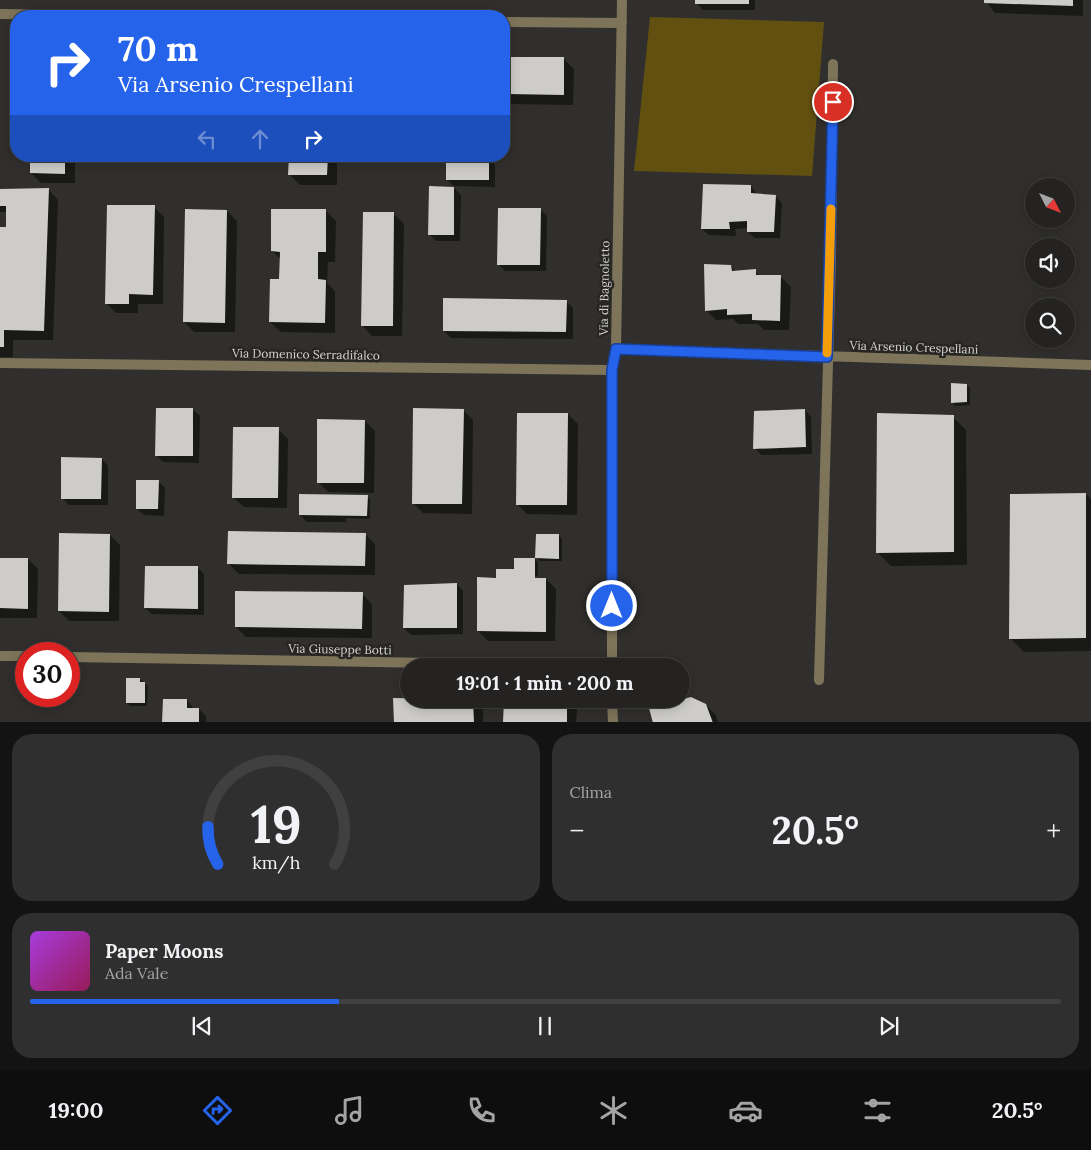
<!DOCTYPE html>
<html lang="it">
<meta charset="utf-8">
<style>
body{margin:0;font-family:Lora,serif;background:#302f2f;color:#f1f3f6;height:100vh;display:flex;flex-direction:column;font-size:19px;white-space:nowrap}
*{box-sizing:border-box;margin:0}
p{font-size:16px;color:#a3a4a5}
.icon{flex:none;width:28px;height:28px;fill:none;stroke:currentColor;stroke-width:2;stroke-linecap:round;stroke-linejoin:round}
.map{position:relative;height:722px;overflow:hidden}
.sheet{display:flex;flex-direction:column;gap:12px;padding:12px;background:#141313;flex:1}
.sheet>*{flex:none}
.hud{position:absolute;left:10px;top:10px;width:500px;height:152px;border-radius:20px;box-shadow:0 2px 12px #0003,0 0 0 1px #414040;background:#2563eb;color:#fff;overflow:hidden}
.needle{width:32px;rotate:132deg}
.buttons{position:absolute;left:1025px;top:178px;display:grid;gap:10px}
.buttons a{display:grid;place-items:center;width:50px;height:50px;border-radius:50%;background:#242322;box-shadow:0 2px 12px #0003,0 0 0 1px #414040;font-size:25px}
.speed{position:absolute;left:15px;top:642px;display:flex;gap:10px;font-size:25px;font-weight:700;text-align:center}
.speed>*{display:grid;place-content:center;width:65px;height:65px;border-radius:50%;background:#242322;box-shadow:0 2px 12px #0003,0 0 0 1px #414040;line-height:1}
.speed .limit{border:8px solid #d22;background:#fff;color:#111}
.pin{position:absolute;display:grid;place-items:center;width:42px;height:42px;color:#fff;margin:-21px;border:2px solid #fff;border-radius:50%;box-shadow:0 1px 5px #0007}
.me{position:absolute;width:55px;margin:-28px;rotate:0deg;stroke-linejoin:round;filter:drop-shadow(0 0 4px #0008)}
.turn{display:flex;align-items:center;gap:18px;height:105px;padding:0 25px;font-size:22px}
.turn .icon{width:65px;height:65px;stroke-width:2.5}
.turn b{display:block;font-size:35px;line-height:42px}
.lanes{display:flex;align-items:center;height:48px;padding:0 25px;background:#0003;justify-content:center;gap:25px;direction:ltr}
.lanes .off{opacity:.35}
.big{font-size:38px;font-weight:700;line-height:1.1}
.sheet .tile{flex:1;display:flex;flex-direction:column;justify-content:center;gap:8px;min-width:0;padding:0 18px;border-radius:20px;background:#302f2f}
.sheet .dial{align-items:center;gap:0}
.dial svg{height:130px;overflow:visible;fill:none;stroke:#414040;stroke-width:7;stroke-linecap:round;text-anchor:middle}
.dial text{fill:#f1f3f6;stroke:none}
.song{display:flex;align-items:center;gap:15px}
.cover{width:60px;height:60px;border-radius:8px;background:linear-gradient(135deg,hsl(280 70% 55%),hsl(330 70% 35%))}
.played{height:5px;border-radius:2px;background:linear-gradient(90deg,#2563eb 30%,#414040 30%)}
.keys{display:flex;justify-content:space-around;direction:ltr}
.heat{display:flex;justify-content:space-between;align-items:center;font-size:28px;direction:ltr}
.sheet .tiles{flex:1;display:grid;gap:12px;grid-template-columns:1fr 1fr}
.tile:last-child{grid-column:span 2}
.trip{position:absolute;left:400px;top:658px;width:290px;height:50px;border-radius:25px;background:#242322;box-shadow:0 2px 12px #0003,0 0 0 1px #414040;font-weight:700;line-height:50px;text-align:center}
.tab-bar{display:flex;height:80px;justify-content:space-around;align-items:center;background:#0e0e0e;color:#a3a4a5}
.tab-bar .icon{width:35px;height:35px}
.tab-bar .selected{color:#2563eb}
.tab-bar b{font-size:22px;color:#f1f3f6}
.map>svg:first-child{display:block}
.green{fill:#625011}
.shadow{fill:#0007}
.building{fill:#cdccc9}
.lines{fill:none;stroke-linecap:round;stroke-linejoin:round}
.street{stroke:#7d7459;stroke-width:10}
.route-casing{stroke:#184099;stroke-width:12}
.route{stroke:#2563eb;stroke-width:9}
.slow{stroke:#f59e0b;stroke-width:9}
.labels{text-anchor:middle;dominant-baseline:central;stroke-width:5;stroke-linejoin:round;paint-order:stroke}
.street-label{font-size:12px;fill:#d5d4d2;stroke:#272623}
</style>
<div class="map">
<svg width="1091" height="723" viewBox="0 0 1091 723">
<rect width="100%" height="100%" fill="#302f2d"/>
<path class="green" d="M650,17L824,22L812,176L634,171Z"/>
<path class="shadow" d="M696,0H755V10H703L696,3Z
M985,0H1083V16L995,13Z
M504,58L564,59L574,69L573,105L504,104Z
M31,156H75V183H41L31,173Z
M290,156H337V185H300L290,175Z
M489,158L495,165V187L454,186L447,180Z
M751,186L757,195L775,196L782,203L780,238H755L748,232V228L735,229L736,236L709,235L702,229Z
M454,188L461,195L460,241H436L430,235Z
M48,189L58,200L53,340H13V357H0V229H7V212H0V190Z
M154,207L164,217L163,304H138V313H116L106,303Z
M540,209L547,216L546,271H505L498,264Z
M227,211L237,221L235,332H194L184,322Z
M326,211L336,221L335,262H328L327,283L335,291V333L281,332L270,322L281,280V260L272,251Z
M394,214L404,224L402,336H372L362,325Z
M731,266L736,272L755,271L760,276L781,277L791,287L789,330H764L758,324H738L733,319L716,320L706,310Z
M566,301L573,308V339L451,338L444,331Z
M967,385L970,388V405L955,406L952,402Z
M193,410L200,416L199,463L163,462L156,455Z
M463,410L473,420L472,514L423,513L413,503Z
M805,410L811,417L812,454L761,455L755,448Z
M568,414L578,424L577,515L527,514L517,504Z
M953,417L966,430L967,565L891,566L878,553Z
M365,421L375,431L374,493L328,492L318,482Z
M278,429L288,439L287,508L244,507L233,497Z
M102,459L108,466V505H69L62,498Z
M158,481L165,488L164,516L144,515L137,509Z
M1086,494L1091,499V651L1024,652L1011,639Z
M367,496L370,499V519L346,518V522H307L300,515Z
M365,534L375,544V575L239,574L229,564Z
M110,535L120,545L119,621H69L59,611Z
M559,535L562,539V561H540L537,558Z
M0,559H28L38,569L37,618H0Z
M535,559L538,562V576H518L521,579H546L556,589L555,641H488L478,631L497,579Z
M197,567L204,574V615L152,614L145,608Z
M457,584L463,591V634L411,635L404,628Z
M362,594L372,604V638L246,637L236,627Z
M140,679L148,686L147,706H130L127,703Z
M473,699L483,709V723H395L394,700Z
M187,700L194,709H199L206,716V723H164Z
M567,700L577,710L576,723H504Z
M706,705L716,715L718,723H654Z"/>
<path class="building" d="M695,0H749V4H695Z
M984,0H1073V6L984,3Z
M504,57H564V95L504,94Z
M30,156H65V174L30,173Z
M289,156H328L327,175H288Z
M446,156L489,157V180H446Z
M703,184L751,185V193L776,195L774,232H747V221L729,222L730,229H701Z
M429,186L454,187V235H428Z
M49,188L44,331L4,330V347H0V227H6V206H0V189Z
M107,205H155L153,295L129,294V304H105Z
M498,208H541L540,265H497Z
M185,209L227,210L225,323L183,322Z
M271,209H326V252H318V279L326,280L325,323L269,322L270,279H279L280,252L271,251Z
M363,212H394L393,326H361Z
M704,264L731,265L732,271L756,269V275H781L780,321L752,320V314L727,315V309L705,311Z
M443,298L567,300L566,332L443,331Z
M951,383L967,384V402L951,403Z
M156,408H193V456H155Z
M413,408L464,409L462,504H412Z
M805,409L806,447L753,449L754,411Z
M517,413H568L567,505H516Z
M877,413L954,415V552L876,553Z
M317,419L365,420L364,483H317Z
M233,427H279L278,498H232Z
M61,457L102,458L101,499H61Z
M136,480H159L158,509H136Z
M1086,493V638L1009,639L1010,494Z
M299,494L368,495L367,516L299,515Z
M228,531L366,533L365,566L227,564Z
M59,533L110,534L109,612L58,611Z
M536,534H559V559L535,558Z
M0,558H28V609L0,608Z
M514,558H535V578H546V632L477,631V577L496,578V569H514Z
M145,566H198V609L144,608Z
M457,583V628H403L404,585Z
M235,591L363,592L362,629L235,627Z
M126,678H140V682H145V703H126Z
M691,697L706,704L713,723H653L649,708Z
M393,698L473,699L474,723H394Z
M163,699H187V708H199V723H162Z
M504,699H567V723H503Z"/>
<g class="lines">
<path class="street" d="M0,14L161,16
M504,22L622,23
M616,349L1091,365
M0,363L612,370
M0,656H26
M69,657L612,666
M612,666V370L616,349L622,0
M819,680L831,257L833,64
M612,699L613,723"/>
</g>
<g class="lines">
<g class="route-casing">
<path id="route" d="M612,606V370L616,349L827,357L833,102"/>
</g>
<use href="#route" class="route"/>
<path class="slow" d="M827,353L831,209"/>
</g>
<g class="labels">
<g class="street-label">
<text transform="translate(604 288) rotate(-89)">Via di Bagnoletto</text>
<text transform="translate(914 347) rotate(2)">Via Arsenio Crespellani</text>
<text transform="translate(306 354) rotate(1)">Via Domenico Serradifalco</text>
<text transform="translate(340 649) rotate(1)">Via Giuseppe Botti</text>
</g>
</g>
</svg>
<div class="buttons">
<a><svg class="needle" viewBox="-14 -14 28 28"><path d="M0-13l5 13h-10z" fill="#e53935"/><path d="M0 13l5-13h-10z" fill="#a3a4a5"/></svg></a>
<a><svg class="icon" aria-label="sound" viewBox="0 0 24 24"><path d="M4 9h4l5-4v14l-5-4H4zM17 9q2 3 0 6"/></svg></a>
<a><svg class="icon" aria-label="search" viewBox="0 0 24 24"><circle cx="10" cy="10" r="6"/><path d="M15 15l6 6"/></svg></a>
</div>
<div class="speed"><div class="limit">30</div></div>
<div class="pin" style="left:833px;top:102px;background:#d93025"><svg class="icon" aria-label="arrive" viewBox="0 0 24 24"><path d="M6 21V4h12l-3 4 3 4H6"/></svg></div>
<svg class="me" style="left:612px;top:606px" viewBox="-20 -20 40 40"><circle r="17" fill="#2563eb" stroke="#fff" stroke-width="3"/><path d="M0-11L8 9 0 5-8 9z" fill="#fff"/></svg>
<div class="trip">19:01 · 1 min · 200 m</div>
<div class="hud">
<div class="turn"><svg class="icon" aria-label="right" viewBox="0 0 24 24"><path d="M7 20v-9h11M14 6l5 5-5 5"/></svg><div><b>70 m</b>Via Arsenio Crespellani</div></div>
<div class="lanes"><svg class="icon off" aria-label="left" viewBox="0 0 24 24"><path d="M17 20v-9H6M10 6l-5 5 5 5"/></svg><svg class="icon off" aria-label="ahead" viewBox="0 0 24 24"><path d="M12 20V5M6 11l6-6 6 6"/></svg><svg class="icon" aria-label="right" viewBox="0 0 24 24"><path d="M7 20v-9h11M14 6l5 5-5 5"/></svg></div>
</div>
</div>
<section class="sheet">
<div class="tiles">
<div class="tile dial"><svg viewBox="0 0 100 80">
<path d="M14 69A42 42 0 1 1 86 69"/>
<path d="M14 69A42 42 0 0 1 8 46" stroke="#2563eb"/>
<text x="50" y="56" font-size="32" font-weight="700">19</text>
<text x="50" y="72" font-size="11">km/h</text>
</svg></div>
<div class="tile"><p>Clima</p>
<div class="heat"><a>−</a><b class="big">20.5°</b><a>+</a></div>
</div>
<div class="tile">
<div class="song"><i class="cover"></i><div><b>Paper Moons</b><p>Ada Vale</p></div></div>
<div class="played"></div>
<div class="keys"><svg class="icon" aria-label="previous" viewBox="0 0 24 24"><path d="M18 5L8 12l10 7zM5 5v14"/></svg><svg class="icon" aria-label="pause" viewBox="0 0 24 24"><path d="M8 5v14M16 5v14"/></svg><svg class="icon" aria-label="next" viewBox="0 0 24 24"><path d="M6 5l10 7-10 7zM19 5v14"/></svg></div>
</div>
</div>
</section>
<nav class="tab-bar">
<b>19:00</b>
<svg class="icon selected" aria-label="directions" viewBox="0 0 24 24"><path d="M12 3l9 9-9 9-9-9zM9 14v-3h6M13 9l2 2-2 2"/></svg>
<svg class="icon" aria-label="music" viewBox="0 0 24 24"><path d="M9 18V5l10-2v13"/><circle cx="6" cy="18" r="3"/><circle cx="16" cy="16" r="3"/></svg>
<svg class="icon" aria-label="phone" viewBox="0 0 24 24"><path d="M5 4h4l2 5-3 2q2 4 5 5l2-3 5 2v4C11 20 4 13 5 4z"/></svg>
<svg class="icon" aria-label="climate" viewBox="0 0 24 24"><path d="M12 3v18M4 7l16 10M4 17L20 7"/></svg>
<svg class="icon" aria-label="car" viewBox="0 0 24 24"><path d="M5 17H2v-5l4-1 3-4h7l3 4 3 1v5h-3M9 17h6M6 11h13"/><circle cx="7" cy="17" r="2"/><circle cx="17" cy="17" r="2"/></svg>
<svg class="icon" aria-label="filters" viewBox="0 0 24 24"><path d="M4 7h16M4 17h16"/><circle cx="9" cy="7" r="2"/><circle cx="15" cy="17" r="2"/></svg>
<b>20.5°</b>
</nav>
